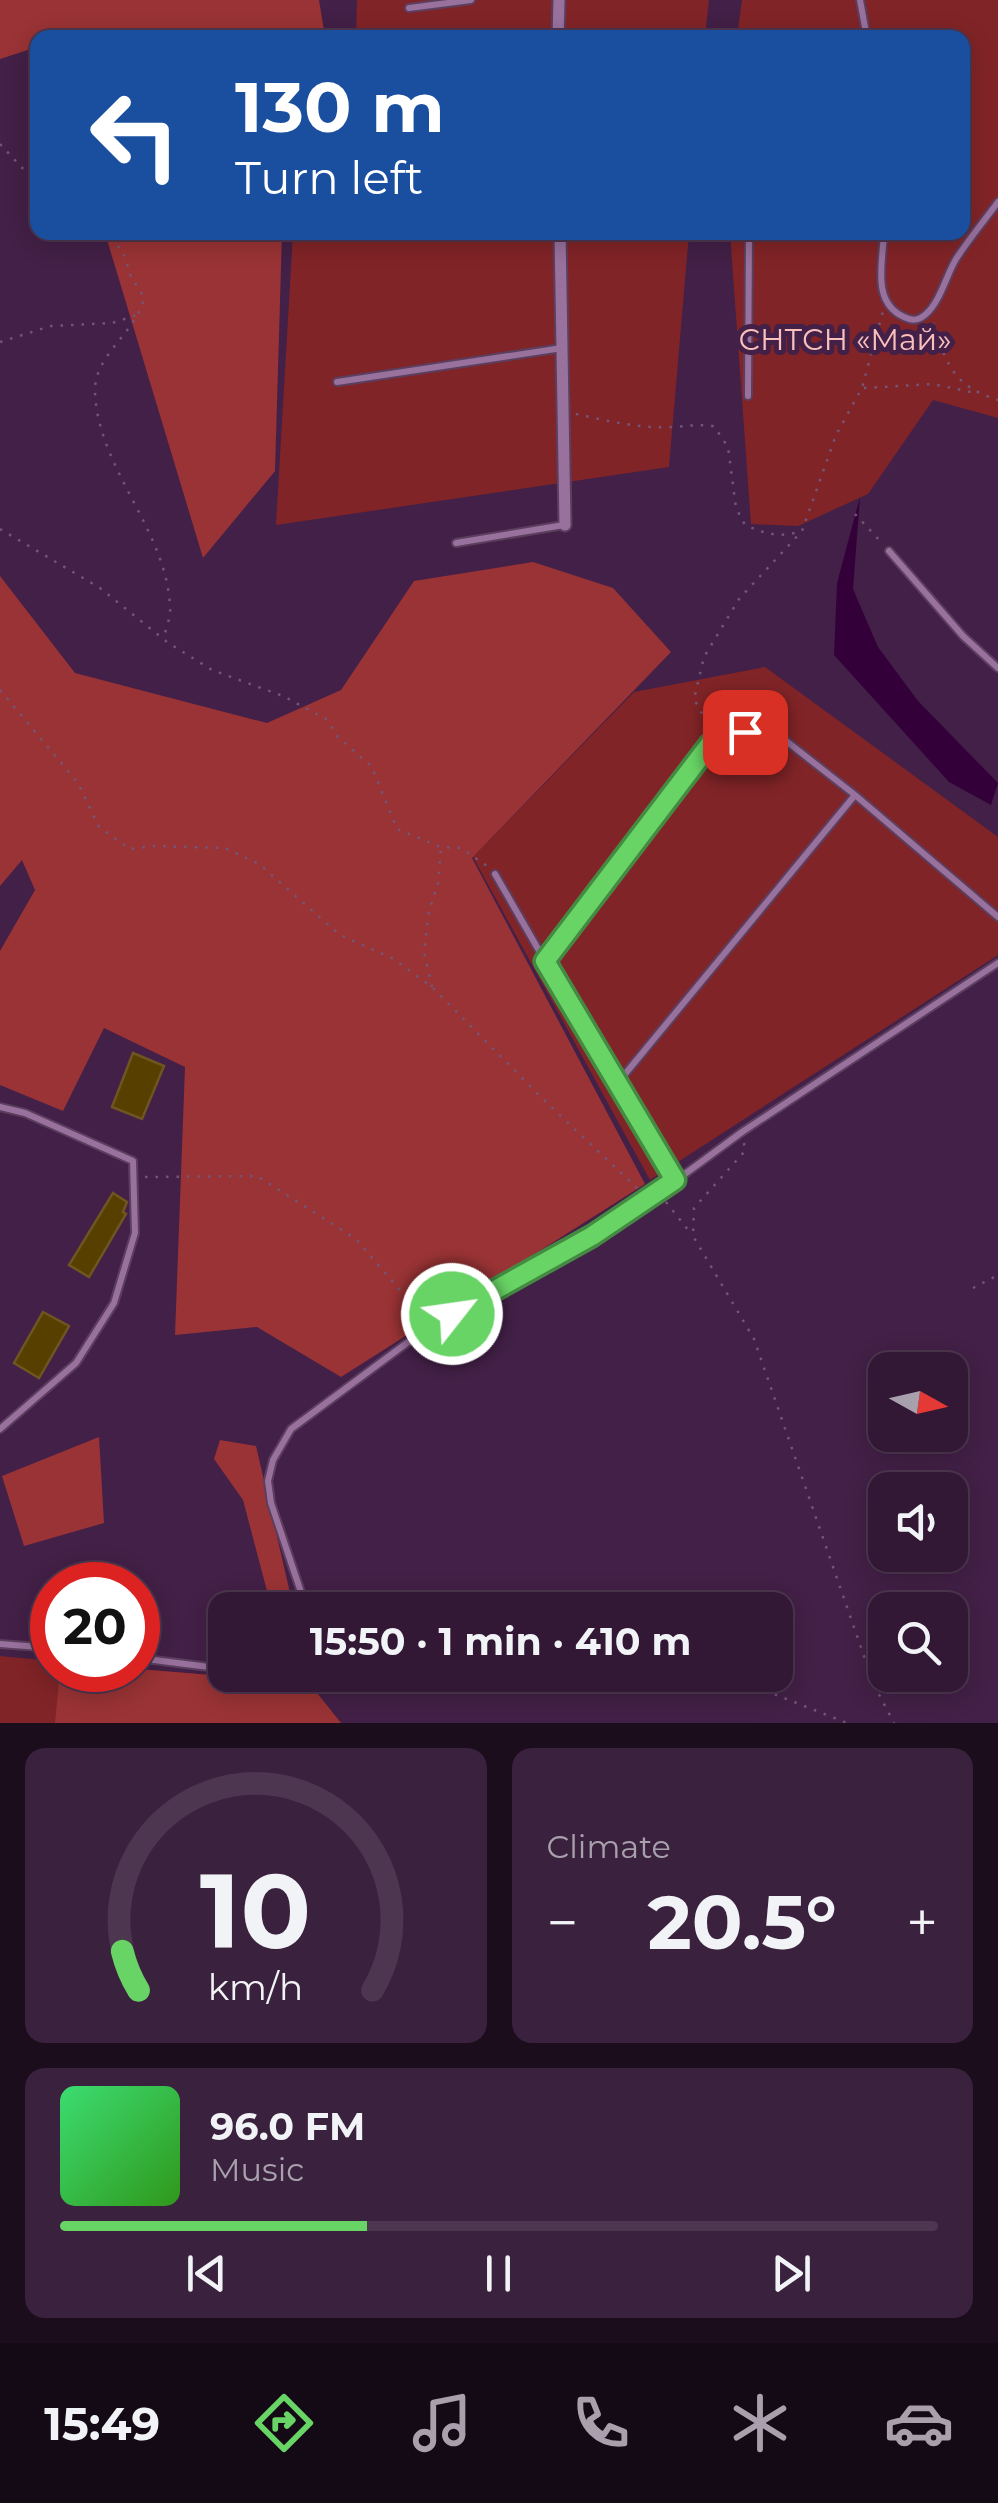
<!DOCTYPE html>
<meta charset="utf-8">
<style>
body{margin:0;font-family:Montserrat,sans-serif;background:#3a213d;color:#f1f3f6;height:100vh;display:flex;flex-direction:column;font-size:38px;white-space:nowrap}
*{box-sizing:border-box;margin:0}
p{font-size:32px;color:#a8a0ad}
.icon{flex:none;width:55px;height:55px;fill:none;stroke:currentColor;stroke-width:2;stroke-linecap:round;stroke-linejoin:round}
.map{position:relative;height:1723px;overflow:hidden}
.drawer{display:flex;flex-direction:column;gap:25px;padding:25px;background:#1c0d1d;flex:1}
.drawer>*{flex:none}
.hud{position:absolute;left:30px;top:30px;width:940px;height:210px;border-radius:20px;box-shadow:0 5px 25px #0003,0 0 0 2px #4d3750;background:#1a4fa0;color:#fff;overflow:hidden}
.needle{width:65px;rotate:98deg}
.fabs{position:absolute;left:868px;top:1352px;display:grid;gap:20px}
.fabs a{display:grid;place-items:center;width:100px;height:100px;border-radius:20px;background:#321835;box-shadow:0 5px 25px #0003,0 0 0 2px #4d3750;font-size:50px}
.speed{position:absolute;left:30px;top:1562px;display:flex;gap:20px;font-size:50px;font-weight:700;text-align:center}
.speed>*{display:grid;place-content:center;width:130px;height:130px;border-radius:50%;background:#321835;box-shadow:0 5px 25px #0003,0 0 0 2px #4d3750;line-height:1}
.speed .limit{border:15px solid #d22;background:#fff;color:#111}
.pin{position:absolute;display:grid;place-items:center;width:85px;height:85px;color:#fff;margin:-42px;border-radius:20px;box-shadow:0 5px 15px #0006}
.me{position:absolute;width:110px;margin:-55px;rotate:60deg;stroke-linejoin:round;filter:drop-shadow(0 0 8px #0008)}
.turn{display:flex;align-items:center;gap:35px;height:210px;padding:0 40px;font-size:45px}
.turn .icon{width:130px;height:130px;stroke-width:2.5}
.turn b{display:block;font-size:70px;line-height:85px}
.big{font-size:75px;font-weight:700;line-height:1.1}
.drawer .tile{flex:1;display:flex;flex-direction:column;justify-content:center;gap:15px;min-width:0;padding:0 35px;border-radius:20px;background:#3a213d}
.drawer .dial{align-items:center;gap:0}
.dial svg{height:260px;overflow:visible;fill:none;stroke:#4d3750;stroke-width:7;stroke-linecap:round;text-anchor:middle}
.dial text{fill:#f1f3f6;stroke:none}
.song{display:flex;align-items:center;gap:30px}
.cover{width:120px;height:120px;border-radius:15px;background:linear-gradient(135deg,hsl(140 70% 55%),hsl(110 70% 35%))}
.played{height:10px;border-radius:5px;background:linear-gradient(90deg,#68d465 35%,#4d3750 35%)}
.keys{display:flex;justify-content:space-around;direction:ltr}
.heat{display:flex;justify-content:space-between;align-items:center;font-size:55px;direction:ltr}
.drawer .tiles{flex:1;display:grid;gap:25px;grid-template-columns:1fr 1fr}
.tile:last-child{grid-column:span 2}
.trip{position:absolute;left:208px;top:1592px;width:585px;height:100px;border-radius:20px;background:#321835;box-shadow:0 5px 25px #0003,0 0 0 2px #4d3750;font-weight:700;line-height:100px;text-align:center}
.tab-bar{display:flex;height:160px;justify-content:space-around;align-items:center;background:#140a15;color:#a8a0ad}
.tab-bar .icon{width:70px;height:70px}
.tab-bar .selected{color:#68d465}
.tab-bar b{font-size:45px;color:#f1f3f6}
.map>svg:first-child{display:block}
.green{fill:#812427}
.forest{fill:#9a3335}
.water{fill:#34003a}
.building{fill:#573f00;stroke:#6f551f;stroke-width:2.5}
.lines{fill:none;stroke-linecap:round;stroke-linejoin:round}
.lane-casing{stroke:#5c3e5f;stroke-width:10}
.street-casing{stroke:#5c3e5f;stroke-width:15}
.path{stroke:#745577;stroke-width:2.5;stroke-dasharray:2.5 8;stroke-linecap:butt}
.lane{stroke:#99719d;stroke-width:6}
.street{stroke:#99719d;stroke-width:11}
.route-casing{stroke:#448a42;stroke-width:25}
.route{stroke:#68d465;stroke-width:18}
.labels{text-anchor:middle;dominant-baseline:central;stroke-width:10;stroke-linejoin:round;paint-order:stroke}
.park-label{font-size:30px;fill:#f9c0bc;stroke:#432047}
</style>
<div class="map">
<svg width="998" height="1723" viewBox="0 0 998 1723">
<rect width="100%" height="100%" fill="#432047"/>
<path class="green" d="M357,0H709L705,37L356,38Z
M742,0H998V418L933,400L868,494L798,526L751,524L730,233L962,232V38L737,37Z
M293,233H689L669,467L276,525Z
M765,667L998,837V955L650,1180L473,857L634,692Z
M0,1656L52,1661V1670L138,1669L309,1683L341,1723H0Z"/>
<path class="forest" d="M0,0H319L325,37L38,38L37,47L0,59Z
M105,233H282L275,471L203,558Z
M533,562L613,588L671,652L472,858L645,1184L341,1377L257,1327L175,1335L185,1067L104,1028L63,1111L0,1085V951L35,890L22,860L0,886V576L75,673L267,723L341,690L414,581Z
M99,1437L104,1523L24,1546L2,1476Z
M220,1440L256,1446L294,1610H272L243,1500L214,1459Z
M138,1669L309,1683L341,1723H55L60,1670Z"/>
<path class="water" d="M860,497L853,589L878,647L918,701L998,783L991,805L949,782L834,655L837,583Z"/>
<path class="building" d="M133,1053L164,1066L142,1119L112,1107Z
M113,1193L127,1202L123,1212L126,1214L89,1277L69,1265Z
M43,1312L69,1326L39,1378L14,1363Z"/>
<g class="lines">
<g class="lane-casing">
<path id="lane" d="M860,0L867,38
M409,8L471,0
M884,232C883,262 871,302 904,317C912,321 918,321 926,314C940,302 946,276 956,259C969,239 984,221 998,202
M337,382L562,348
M748,396L749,232
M456,543L564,525
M889,551L963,636L998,668
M495,874L545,961
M616,1085L855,795
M0,1107L25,1113L133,1161L135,1233L114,1303L76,1363L0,1429
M675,1181L545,961L709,744L745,732L776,733L855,795L998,917
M307,1610L271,1503L268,1481L273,1460L291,1429L423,1331L592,1236L659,1193L742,1132L998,963
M0,1644L52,1648
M138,1658L225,1669"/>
</g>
<g class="street-casing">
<path id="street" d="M558,38L559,0
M560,232L565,525"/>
</g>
<path class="path" d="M0,144L38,185
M102,232L123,251L131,277L144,297C138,331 94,355 95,391C97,468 167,530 170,607C171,617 166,628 164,637
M933,323C947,365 953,386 998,400
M0,342L51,326L112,323L140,314
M864,388L933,384L975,393
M576,414C607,421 642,429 674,427C688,426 699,424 714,426L728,447L736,508L745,525C764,533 778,538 798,532
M855,514L881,542
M0,529L100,588L167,642L212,670L283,696L326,719L338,737L372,767L397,829L441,847L461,848L487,866
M0,690L78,783L99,827L130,849L153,846L225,848L259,864L340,935L394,959L432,987L543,1099L640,1191
M712,732L694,699L704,657L739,599L802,531L836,435L862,388L883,311
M432,987L424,952L429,911L438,883L441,848
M744,1143L745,1151L694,1208L693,1236L754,1339L874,1685L894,1723
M145,1177L257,1176L356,1239L423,1317
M666,1202L692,1235
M973,1288L998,1275
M726,1675L847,1723"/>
<use href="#lane" class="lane"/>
<use href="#street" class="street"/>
</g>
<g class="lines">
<g class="route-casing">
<path id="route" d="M452,1314L592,1236L675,1180L545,961L710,744L745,732"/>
</g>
<use href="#route" class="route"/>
</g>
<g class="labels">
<g class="park-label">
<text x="845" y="339">СНТСН «Май»</text>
</g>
</g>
</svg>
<div class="fabs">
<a><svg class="needle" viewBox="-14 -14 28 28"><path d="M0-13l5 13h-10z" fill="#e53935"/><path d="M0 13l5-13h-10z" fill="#a8a0ad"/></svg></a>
<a><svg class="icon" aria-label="sound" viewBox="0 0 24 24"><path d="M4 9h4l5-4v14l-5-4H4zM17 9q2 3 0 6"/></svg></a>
<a><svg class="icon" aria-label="search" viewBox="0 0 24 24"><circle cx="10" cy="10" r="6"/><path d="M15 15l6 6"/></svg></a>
</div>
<div class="speed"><div class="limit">20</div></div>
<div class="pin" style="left:745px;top:732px;background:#d93025"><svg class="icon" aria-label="arrive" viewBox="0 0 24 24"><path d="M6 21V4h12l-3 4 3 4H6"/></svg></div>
<svg class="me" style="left:452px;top:1314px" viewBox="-20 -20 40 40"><circle r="17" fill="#68d465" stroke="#fff" stroke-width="3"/><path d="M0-11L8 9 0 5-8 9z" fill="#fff"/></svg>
<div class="trip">15:50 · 1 min · 410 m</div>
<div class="hud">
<div class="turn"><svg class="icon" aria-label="left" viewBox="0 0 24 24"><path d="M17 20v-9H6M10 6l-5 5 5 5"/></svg><div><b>130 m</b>Turn left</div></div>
</div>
</div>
<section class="drawer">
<div class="tiles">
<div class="tile dial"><svg viewBox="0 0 100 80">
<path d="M14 69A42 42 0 1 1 86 69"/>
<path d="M14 69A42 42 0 0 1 9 57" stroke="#68d465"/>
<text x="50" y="56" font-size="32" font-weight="700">10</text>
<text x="50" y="72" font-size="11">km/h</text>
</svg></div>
<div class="tile"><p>Climate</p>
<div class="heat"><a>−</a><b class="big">20.5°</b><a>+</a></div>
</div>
<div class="tile">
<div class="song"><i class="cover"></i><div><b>96.0 FM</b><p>Music</p></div></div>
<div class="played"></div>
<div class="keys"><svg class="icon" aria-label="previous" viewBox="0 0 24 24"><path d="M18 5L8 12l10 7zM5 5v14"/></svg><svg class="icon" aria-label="pause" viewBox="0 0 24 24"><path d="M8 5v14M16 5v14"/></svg><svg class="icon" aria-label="next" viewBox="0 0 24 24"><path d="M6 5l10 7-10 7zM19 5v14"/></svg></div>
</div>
</div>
</section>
<nav class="tab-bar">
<b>15:49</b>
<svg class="icon selected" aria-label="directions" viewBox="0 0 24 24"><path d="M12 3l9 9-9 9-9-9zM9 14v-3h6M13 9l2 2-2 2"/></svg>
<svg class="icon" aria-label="music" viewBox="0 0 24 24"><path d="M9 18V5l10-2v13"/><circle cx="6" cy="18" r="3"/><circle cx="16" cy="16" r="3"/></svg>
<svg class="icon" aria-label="phone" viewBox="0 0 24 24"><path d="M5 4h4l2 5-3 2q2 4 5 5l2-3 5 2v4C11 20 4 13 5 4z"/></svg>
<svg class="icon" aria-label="climate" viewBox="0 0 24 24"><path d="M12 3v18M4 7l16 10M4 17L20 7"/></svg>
<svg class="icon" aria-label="car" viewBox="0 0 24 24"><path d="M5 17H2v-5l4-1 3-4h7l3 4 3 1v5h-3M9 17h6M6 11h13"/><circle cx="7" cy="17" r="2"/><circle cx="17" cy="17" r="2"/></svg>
</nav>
